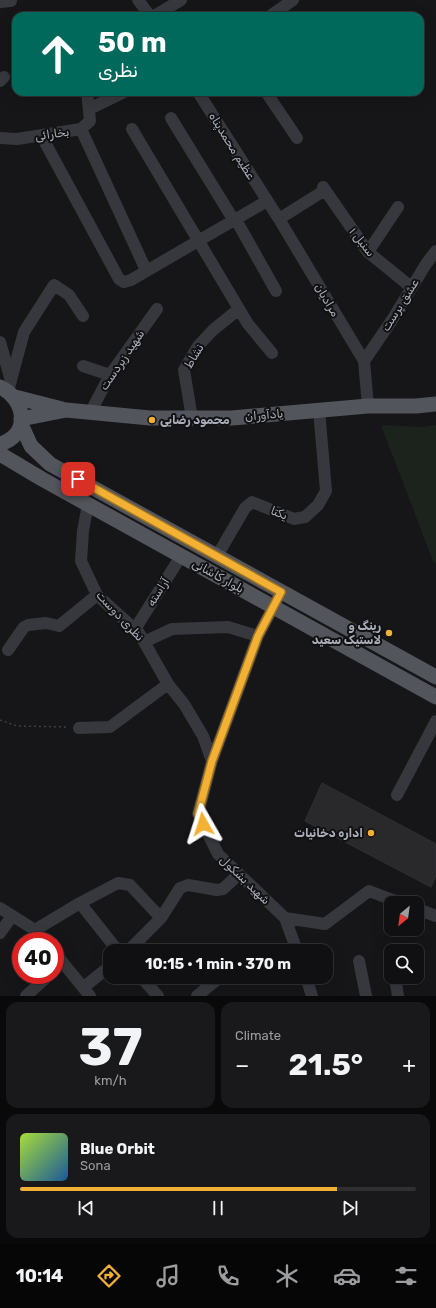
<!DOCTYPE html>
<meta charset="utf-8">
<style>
body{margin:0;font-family:Rubik,Cairo,sans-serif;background:#19191b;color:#f1f3f6;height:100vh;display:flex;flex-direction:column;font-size:15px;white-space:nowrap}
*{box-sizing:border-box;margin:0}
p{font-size:13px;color:#9c9d9f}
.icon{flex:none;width:22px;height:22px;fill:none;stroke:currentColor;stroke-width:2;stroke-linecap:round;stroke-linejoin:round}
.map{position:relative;height:996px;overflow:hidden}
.sheet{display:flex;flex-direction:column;gap:6px;padding:6px;background:#09090a;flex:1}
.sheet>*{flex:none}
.hud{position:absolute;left:12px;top:12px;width:412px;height:84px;border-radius:12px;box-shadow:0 4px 16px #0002,0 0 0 1px #303032;background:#00695c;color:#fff;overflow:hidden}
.needle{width:26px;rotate:209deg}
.controls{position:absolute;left:384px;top:896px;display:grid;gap:8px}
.controls a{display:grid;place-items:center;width:40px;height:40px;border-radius:8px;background:#101012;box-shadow:0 4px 16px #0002,0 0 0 1px #303032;font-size:20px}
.speed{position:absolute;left:12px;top:932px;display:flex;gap:8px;font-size:20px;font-weight:700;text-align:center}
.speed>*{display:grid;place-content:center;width:52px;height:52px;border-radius:50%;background:#101012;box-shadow:0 4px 16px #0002,0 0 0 1px #303032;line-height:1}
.speed .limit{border:6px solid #d22;background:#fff;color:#111}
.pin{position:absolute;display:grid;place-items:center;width:34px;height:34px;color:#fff;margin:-17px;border-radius:8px;box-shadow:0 2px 6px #0006}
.me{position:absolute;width:44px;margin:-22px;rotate:354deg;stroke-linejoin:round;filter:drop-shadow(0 0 3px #0008)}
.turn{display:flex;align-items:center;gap:14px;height:84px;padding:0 20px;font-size:18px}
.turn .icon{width:52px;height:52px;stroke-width:2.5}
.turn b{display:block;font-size:28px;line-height:34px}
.big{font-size:30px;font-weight:700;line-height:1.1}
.sheet .card{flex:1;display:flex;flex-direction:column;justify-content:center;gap:6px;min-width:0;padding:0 14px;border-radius:12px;background:#19191b}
.sheet .dial{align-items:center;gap:0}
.dial b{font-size:52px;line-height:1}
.song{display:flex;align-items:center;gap:12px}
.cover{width:48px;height:48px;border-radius:6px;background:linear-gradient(135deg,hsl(80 70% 55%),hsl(210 70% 35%))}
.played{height:4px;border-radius:2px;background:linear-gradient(90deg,#f2b134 80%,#303032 80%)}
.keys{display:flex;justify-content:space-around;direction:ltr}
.heat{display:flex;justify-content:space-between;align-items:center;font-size:22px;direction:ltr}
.sheet .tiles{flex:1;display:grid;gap:6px;grid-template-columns:1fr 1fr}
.card:last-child{grid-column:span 2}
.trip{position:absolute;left:103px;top:944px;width:230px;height:40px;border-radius:12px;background:#101012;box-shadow:0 4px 16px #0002,0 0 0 1px #303032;font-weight:700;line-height:40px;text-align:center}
.tabs{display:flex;height:64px;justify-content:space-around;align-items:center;background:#060607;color:#9c9d9f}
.tabs .icon{width:28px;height:28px}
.tabs .current{color:#f2b134}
.tabs b{font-size:18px;color:#f1f3f6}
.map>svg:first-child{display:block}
.green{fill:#1c231d}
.building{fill:#29292c;stroke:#303034}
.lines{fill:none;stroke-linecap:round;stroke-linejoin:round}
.path{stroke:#3d3f44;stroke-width:1.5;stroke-dasharray:2 3;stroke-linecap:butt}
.minor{stroke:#37383d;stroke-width:12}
.major{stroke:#53555c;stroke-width:15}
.route-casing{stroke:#9d7322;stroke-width:10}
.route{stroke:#f2b134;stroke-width:7}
.poi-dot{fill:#f2b134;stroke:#111113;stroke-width:1.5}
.labels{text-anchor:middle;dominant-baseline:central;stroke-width:4;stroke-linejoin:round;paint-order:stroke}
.street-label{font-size:12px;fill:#a8adb8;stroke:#111113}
.poi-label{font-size:12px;font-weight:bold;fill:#a8adb8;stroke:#111113;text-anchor:end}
</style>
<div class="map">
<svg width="436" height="996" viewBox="0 0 436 996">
<rect width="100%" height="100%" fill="#161618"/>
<path class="green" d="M381,425L423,427L436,425V563L433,561Z"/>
<path class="building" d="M322,783L436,844V875L431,887L305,821Z"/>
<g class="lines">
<path class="path" d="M0,720L17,726L69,727"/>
<path class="minor" d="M138,0L150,16
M0,2L11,1
M154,16L181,0
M270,16L293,0
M0,81L4,77
M198,92L279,219L364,361L368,406
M266,92L297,138
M89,109L124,92
M171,118L233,219
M81,129L146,270
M132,129L248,324L272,353
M41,135L119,279L124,282L131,280L267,201
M0,138L17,139L81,129L90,121L87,92
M323,187L368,252L411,287
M235,218L276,291
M279,219L325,190
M368,252L398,207
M0,342L11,381
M364,361L392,320L426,264L436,251
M83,366L110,375
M8,391L24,332L54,285L69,295L83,316
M90,413L110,375L157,309
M192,418L184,370L198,346L213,330L239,309
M88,504L83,531L81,561L97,595L139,633L168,684L184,704L203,736L212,761
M217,556L245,508L252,502L294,519L305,517L318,505L326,491L319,410
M281,592L258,636L212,761L198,814L218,854L285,918L297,951
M135,629L181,556
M144,642L172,629L228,627L258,636
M8,650L24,627L28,625L46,623L59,626L97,595
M79,728L110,727L168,684
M397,795L436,721
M80,903L118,951
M0,908L35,930L44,941
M417,909L436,916
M285,918L325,924L369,891L401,903
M35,930L80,903L118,883L130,885L161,918
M0,933L12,916
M128,951L161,918L180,888L188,885L217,890L223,889L239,874
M55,953L90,996
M359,961L366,996
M141,977L158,996
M306,977L312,996
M395,977L398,996
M84,987L110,966
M26,996L49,975
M197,996L220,977"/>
<path class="major" d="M0,387C26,399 31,435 0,444
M15,397L62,409
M21,419L66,410L150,418H232L368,406H416L436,404
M21,424L31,446L50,464L436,677
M0,454L42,479L436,697"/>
</g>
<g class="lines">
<g class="route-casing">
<path id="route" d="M78,479L281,592L258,636L212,761L198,814L203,824"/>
</g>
<use href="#route" class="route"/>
</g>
<g class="poi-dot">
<circle cx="152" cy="420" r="4"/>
<circle cx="389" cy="633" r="4"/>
<circle cx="371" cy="833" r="4"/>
</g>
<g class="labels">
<g class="street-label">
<text transform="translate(52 134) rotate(-8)">بخارائی</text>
<text transform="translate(232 146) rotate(58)">عظیم محمدپناه</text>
<text transform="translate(362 242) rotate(51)">سنبل ۱</text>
<text transform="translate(327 300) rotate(59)">مرادیان</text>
<text transform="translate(400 305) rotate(-58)">عشق پرست</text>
<text transform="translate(194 356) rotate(-59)">نشاط</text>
<text transform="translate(122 360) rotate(-56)">شهید زبردست</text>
<text transform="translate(264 415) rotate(-5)">یادآوران</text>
<text transform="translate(279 513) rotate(21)">یکتا</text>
<text transform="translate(218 576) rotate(29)">بلوار کاشانی</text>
<text transform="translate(158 592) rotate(-58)">آراسته</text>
<text transform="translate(120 616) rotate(47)">نظری دوست</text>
<text transform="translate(245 880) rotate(44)">شهید بشکول</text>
</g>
<g class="poi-label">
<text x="160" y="420" text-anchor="start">محمود رضایی</text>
<text x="381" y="626">رینگ و<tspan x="381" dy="14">لاستیک سعید</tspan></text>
<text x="363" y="833">اداره دخانیات</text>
</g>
</g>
</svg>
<div class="controls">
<a><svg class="needle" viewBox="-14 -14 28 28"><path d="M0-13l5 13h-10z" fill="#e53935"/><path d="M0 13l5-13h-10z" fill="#9c9d9f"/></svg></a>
<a><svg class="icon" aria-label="search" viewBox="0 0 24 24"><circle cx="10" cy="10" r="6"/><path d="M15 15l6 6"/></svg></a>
</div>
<div class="speed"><div class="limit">40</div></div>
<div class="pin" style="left:78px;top:479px;background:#d93025"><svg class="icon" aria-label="arrive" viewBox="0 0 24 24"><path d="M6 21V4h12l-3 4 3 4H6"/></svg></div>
<svg class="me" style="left:203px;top:824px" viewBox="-20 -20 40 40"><path d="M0-17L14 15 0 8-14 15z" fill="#f2b134" stroke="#fff" stroke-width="4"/></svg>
<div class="trip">10:15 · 1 min · 370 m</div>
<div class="hud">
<div class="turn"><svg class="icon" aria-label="ahead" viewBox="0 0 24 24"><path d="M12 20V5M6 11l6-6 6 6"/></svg><div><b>50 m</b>نظری</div></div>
</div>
</div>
<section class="sheet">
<div class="tiles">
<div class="card dial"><b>37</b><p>km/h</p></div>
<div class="card"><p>Climate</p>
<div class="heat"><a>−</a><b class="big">21.5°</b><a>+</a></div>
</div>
<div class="card">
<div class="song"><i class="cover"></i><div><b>Blue Orbit</b><p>Sona</p></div></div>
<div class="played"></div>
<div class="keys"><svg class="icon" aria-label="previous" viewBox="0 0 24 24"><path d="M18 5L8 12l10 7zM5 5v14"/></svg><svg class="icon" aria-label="pause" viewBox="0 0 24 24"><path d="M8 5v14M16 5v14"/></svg><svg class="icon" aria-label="next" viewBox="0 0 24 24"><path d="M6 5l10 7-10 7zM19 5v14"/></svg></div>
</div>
</div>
</section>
<nav class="tabs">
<b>10:14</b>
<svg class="icon current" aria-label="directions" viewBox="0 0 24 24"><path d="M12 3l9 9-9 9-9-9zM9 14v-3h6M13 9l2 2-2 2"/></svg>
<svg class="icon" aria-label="music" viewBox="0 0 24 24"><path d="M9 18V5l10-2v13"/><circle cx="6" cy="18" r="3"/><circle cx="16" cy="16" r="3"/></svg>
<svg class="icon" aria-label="phone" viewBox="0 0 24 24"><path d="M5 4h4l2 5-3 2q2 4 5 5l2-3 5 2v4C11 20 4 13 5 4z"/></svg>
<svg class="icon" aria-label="climate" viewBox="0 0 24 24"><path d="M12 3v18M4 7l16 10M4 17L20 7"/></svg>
<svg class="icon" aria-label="car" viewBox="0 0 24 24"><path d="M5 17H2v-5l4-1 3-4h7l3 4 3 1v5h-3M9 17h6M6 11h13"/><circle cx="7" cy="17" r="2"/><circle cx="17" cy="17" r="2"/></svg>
<svg class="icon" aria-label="filters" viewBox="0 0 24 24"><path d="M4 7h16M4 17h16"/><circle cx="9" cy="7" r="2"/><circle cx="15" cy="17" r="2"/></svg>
</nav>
